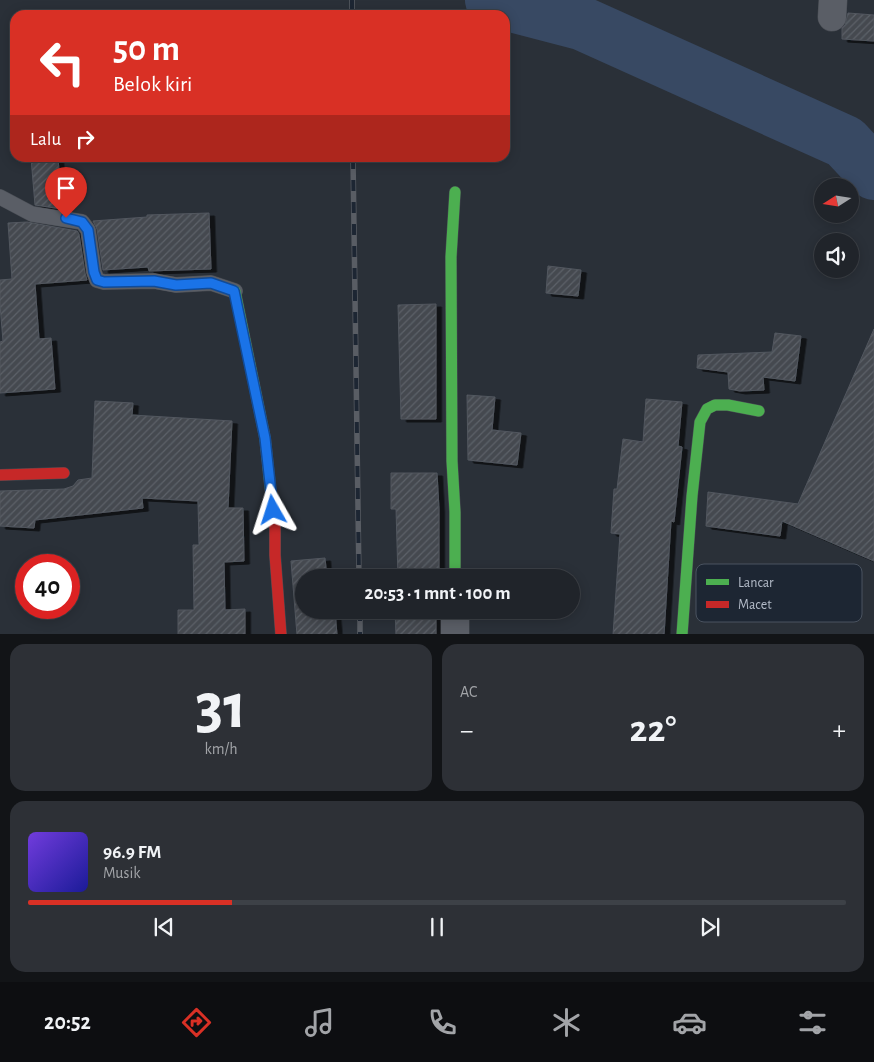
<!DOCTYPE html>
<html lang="id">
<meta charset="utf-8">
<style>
body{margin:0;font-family:"Alegreya Sans",sans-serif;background:#2d3036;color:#f1f3f6;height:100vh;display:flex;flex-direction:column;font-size:19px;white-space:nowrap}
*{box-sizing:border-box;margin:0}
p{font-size:16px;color:#a2a4a8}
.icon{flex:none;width:28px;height:28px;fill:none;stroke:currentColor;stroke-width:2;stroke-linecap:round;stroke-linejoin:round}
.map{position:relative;height:634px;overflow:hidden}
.side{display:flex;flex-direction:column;gap:10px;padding:10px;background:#121417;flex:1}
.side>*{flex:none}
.hud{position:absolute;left:10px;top:10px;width:500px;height:152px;border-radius:15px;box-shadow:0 2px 12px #0003,0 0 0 1px #3d4147;background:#d93025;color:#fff;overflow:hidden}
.needle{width:32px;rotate:258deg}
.tools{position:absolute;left:814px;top:178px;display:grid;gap:10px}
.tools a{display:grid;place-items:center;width:45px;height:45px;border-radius:50%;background:#20242a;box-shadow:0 2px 12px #0003,0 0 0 1px #3d4147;font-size:25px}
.speed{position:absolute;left:15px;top:554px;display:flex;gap:10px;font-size:25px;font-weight:700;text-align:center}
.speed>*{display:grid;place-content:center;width:65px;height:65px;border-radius:50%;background:#20242a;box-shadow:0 2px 12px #0003,0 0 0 1px #3d4147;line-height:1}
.speed .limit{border:8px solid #d22;background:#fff;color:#111}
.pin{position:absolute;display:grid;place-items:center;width:42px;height:42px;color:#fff;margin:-51px -21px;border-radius:50% 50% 50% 0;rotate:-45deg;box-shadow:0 0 5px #0007}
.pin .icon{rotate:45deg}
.me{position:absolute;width:55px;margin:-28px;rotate:354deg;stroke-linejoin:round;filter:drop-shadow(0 0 4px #0008)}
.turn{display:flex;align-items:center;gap:18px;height:105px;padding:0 20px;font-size:22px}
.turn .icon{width:65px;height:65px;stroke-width:2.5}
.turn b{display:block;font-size:35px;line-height:42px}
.then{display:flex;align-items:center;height:48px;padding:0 20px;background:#0003;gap:10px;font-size:19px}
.big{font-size:38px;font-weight:700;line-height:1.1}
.side .card{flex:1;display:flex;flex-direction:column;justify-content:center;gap:8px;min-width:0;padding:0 18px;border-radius:15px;background:#2d3036}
.side .dial{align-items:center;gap:0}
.dial b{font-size:65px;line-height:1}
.song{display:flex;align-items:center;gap:15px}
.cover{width:60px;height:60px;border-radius:8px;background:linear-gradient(135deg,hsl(260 70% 55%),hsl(240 70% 35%))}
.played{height:5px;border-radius:2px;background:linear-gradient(90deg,#d93025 25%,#3d4147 25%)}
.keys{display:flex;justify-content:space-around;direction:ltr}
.heat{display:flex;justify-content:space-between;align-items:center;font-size:28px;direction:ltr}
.side .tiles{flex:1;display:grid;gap:10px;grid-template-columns:1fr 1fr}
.card:last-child{grid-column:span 2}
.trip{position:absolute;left:295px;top:569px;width:285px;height:50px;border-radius:25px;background:#20242a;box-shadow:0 2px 12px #0003,0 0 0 1px #3d4147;font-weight:700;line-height:50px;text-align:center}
.tabs{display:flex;height:80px;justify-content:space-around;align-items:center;background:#0d0e11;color:#a2a4a8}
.tabs .icon{width:35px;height:35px}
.tabs .current{color:#d93025}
.tabs b{font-size:22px;color:#f1f3f6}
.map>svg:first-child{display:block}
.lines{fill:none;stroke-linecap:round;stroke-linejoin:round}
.river{stroke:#384963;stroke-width:54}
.building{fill:url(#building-hatch);stroke:#52575f;filter:url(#shadow)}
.lane-casing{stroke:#484c53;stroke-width:16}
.street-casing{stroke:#484c53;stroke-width:29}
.fast-casing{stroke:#484c53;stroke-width:12}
.jam-casing{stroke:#484c53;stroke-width:12}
.lane{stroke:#5a5e66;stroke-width:15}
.street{stroke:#5a5e66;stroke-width:28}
.fast{stroke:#4caf50;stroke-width:11}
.jam{stroke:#c62828;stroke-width:11}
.rail-casing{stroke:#595d64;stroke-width:5.5}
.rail{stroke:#1d2633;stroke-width:4;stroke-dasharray:11;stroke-linecap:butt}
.route-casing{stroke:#114b97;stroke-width:12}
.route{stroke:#1a73e8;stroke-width:9}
.key{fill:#1d2633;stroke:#4a5360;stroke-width:1}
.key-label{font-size:14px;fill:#b4bcc9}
</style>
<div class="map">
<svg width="874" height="635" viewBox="0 0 874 635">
<defs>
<pattern id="building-hatch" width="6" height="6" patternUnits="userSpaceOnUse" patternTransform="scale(1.25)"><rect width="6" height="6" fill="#444950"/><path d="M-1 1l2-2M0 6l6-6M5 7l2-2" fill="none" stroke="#5d6168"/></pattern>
<filter id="shadow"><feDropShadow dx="5.5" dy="3" stdDeviation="0" flood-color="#0009"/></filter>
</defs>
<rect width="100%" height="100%" fill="#2a3038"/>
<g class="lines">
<path class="river" d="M492,0L581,23L845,142L874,173"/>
</g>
<path class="building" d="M848,13L874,15V41L842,39V28L845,25Z
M31,158H58L62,209L35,205Z
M209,213L211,269L149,271L148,267L103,270L97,229L93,221L147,217V215Z
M27,222L77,231L79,234L85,273L87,280L35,284L39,339L51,338L55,389L0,393V342L3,341L0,305V280L12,279L8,223Z
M548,266L581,270L578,296L546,293Z
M436,304V419H401L398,305Z
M874,329V561L782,521L780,536L706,526L708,492L798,504Z
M775,333L801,336L795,381L763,377L764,390L740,391L729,389L728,372L697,368L698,355L772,352Z
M467,395L495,397L492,430L521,433L517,465L468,460Z
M646,399L682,402L678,446L682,447L674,522L671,521L664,635H613L620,534L611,533L614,489H617L623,439L643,442Z
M95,401L133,403L132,415L232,421L228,508H243L244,561L224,562L225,610L245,609V635H178V610H194L193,545H199L198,501L142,498L143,508L35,520L34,528L0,526V491L64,489L73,486L78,480L92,478Z
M391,473H437L439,509V578H398L396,509H391Z
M325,558L327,578H304V610H335L337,635H297L291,561Z
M395,610H439V612H436V635H396Z"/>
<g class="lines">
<g class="lane-casing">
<path id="lane" d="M0,197L32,214L82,222L88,230L94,272L97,280L104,282L154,281L176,285L211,283L235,291"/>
</g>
<g class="street-casing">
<path id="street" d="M832,17L833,0
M455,610V635"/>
</g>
<g class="fast-casing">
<path id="fast" d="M455,192L451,257L452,461L455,512V578
M235,291L265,438L273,514
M682,635L692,496L700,422L707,409L715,405H728L759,411"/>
</g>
<g class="jam-casing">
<path id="jam" d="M0,475L64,473
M273,514L275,528V555L281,635"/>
</g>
<use href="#lane" class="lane"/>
<use href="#street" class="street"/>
<use href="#fast" class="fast"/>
<use href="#jam" class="jam"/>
<g class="rail-casing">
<path id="rail" d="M352,0V15
M353,158L359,578
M360,610V635"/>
</g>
<use href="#rail" class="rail"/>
</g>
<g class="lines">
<g class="route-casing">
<path id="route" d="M66,218L82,222L88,230L94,272L97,280L104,282L154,281L176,285L211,283L234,291L265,438L273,510"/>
</g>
<use href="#route" class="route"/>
</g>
<rect x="696" y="564" width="166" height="58" rx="8" class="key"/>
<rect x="706" y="579" width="23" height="6" fill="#4caf50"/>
<rect x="706" y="601" width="23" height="7" fill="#c62828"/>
<g class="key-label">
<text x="738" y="587">Lancar</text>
<text x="738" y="609">Macet</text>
</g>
</svg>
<div class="tools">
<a><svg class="needle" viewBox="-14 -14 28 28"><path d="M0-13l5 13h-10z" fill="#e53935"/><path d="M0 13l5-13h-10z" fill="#a2a4a8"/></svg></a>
<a><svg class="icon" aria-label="sound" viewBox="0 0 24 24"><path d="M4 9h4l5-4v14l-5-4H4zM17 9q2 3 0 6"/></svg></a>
</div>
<div class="speed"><div class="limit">40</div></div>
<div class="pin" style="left:66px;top:218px;background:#d93025"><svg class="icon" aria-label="arrive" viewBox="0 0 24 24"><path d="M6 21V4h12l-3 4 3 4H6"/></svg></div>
<svg class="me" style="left:273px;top:510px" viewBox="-20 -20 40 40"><path d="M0-17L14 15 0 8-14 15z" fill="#1a73e8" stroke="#fff" stroke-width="4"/></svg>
<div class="trip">20:53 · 1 mnt · 100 m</div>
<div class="hud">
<div class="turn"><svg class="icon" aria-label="left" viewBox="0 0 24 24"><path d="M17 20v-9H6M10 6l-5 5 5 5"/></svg><div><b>50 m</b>Belok kiri</div></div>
<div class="then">Lalu<svg class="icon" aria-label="right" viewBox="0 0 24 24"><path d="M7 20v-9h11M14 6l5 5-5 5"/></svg></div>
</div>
</div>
<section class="side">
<div class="tiles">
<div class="card dial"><b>31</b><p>km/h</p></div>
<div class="card"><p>AC</p>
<div class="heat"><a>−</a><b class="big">22°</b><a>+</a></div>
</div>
<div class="card">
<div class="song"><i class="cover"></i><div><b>96.9 FM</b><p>Musik</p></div></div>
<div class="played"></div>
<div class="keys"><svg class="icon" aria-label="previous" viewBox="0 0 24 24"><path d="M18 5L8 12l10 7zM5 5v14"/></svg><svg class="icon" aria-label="pause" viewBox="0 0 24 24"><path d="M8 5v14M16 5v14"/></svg><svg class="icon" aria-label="next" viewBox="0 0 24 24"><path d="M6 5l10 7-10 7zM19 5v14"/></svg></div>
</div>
</div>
</section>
<nav class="tabs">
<b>20:52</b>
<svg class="icon current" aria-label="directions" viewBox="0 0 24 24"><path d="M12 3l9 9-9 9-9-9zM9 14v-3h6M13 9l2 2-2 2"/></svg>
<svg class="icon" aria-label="music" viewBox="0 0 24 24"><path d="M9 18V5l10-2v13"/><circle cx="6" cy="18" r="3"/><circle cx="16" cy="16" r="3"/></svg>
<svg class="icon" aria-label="phone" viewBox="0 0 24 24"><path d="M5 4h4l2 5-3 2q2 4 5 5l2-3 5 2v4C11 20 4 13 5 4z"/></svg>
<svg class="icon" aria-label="climate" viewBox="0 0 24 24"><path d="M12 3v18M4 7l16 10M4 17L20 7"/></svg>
<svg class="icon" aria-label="car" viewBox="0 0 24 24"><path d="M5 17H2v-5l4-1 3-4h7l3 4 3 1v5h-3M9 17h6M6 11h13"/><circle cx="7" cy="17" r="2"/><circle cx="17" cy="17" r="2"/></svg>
<svg class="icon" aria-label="filters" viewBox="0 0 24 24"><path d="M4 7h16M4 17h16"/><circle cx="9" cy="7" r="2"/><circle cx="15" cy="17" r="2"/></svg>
</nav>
